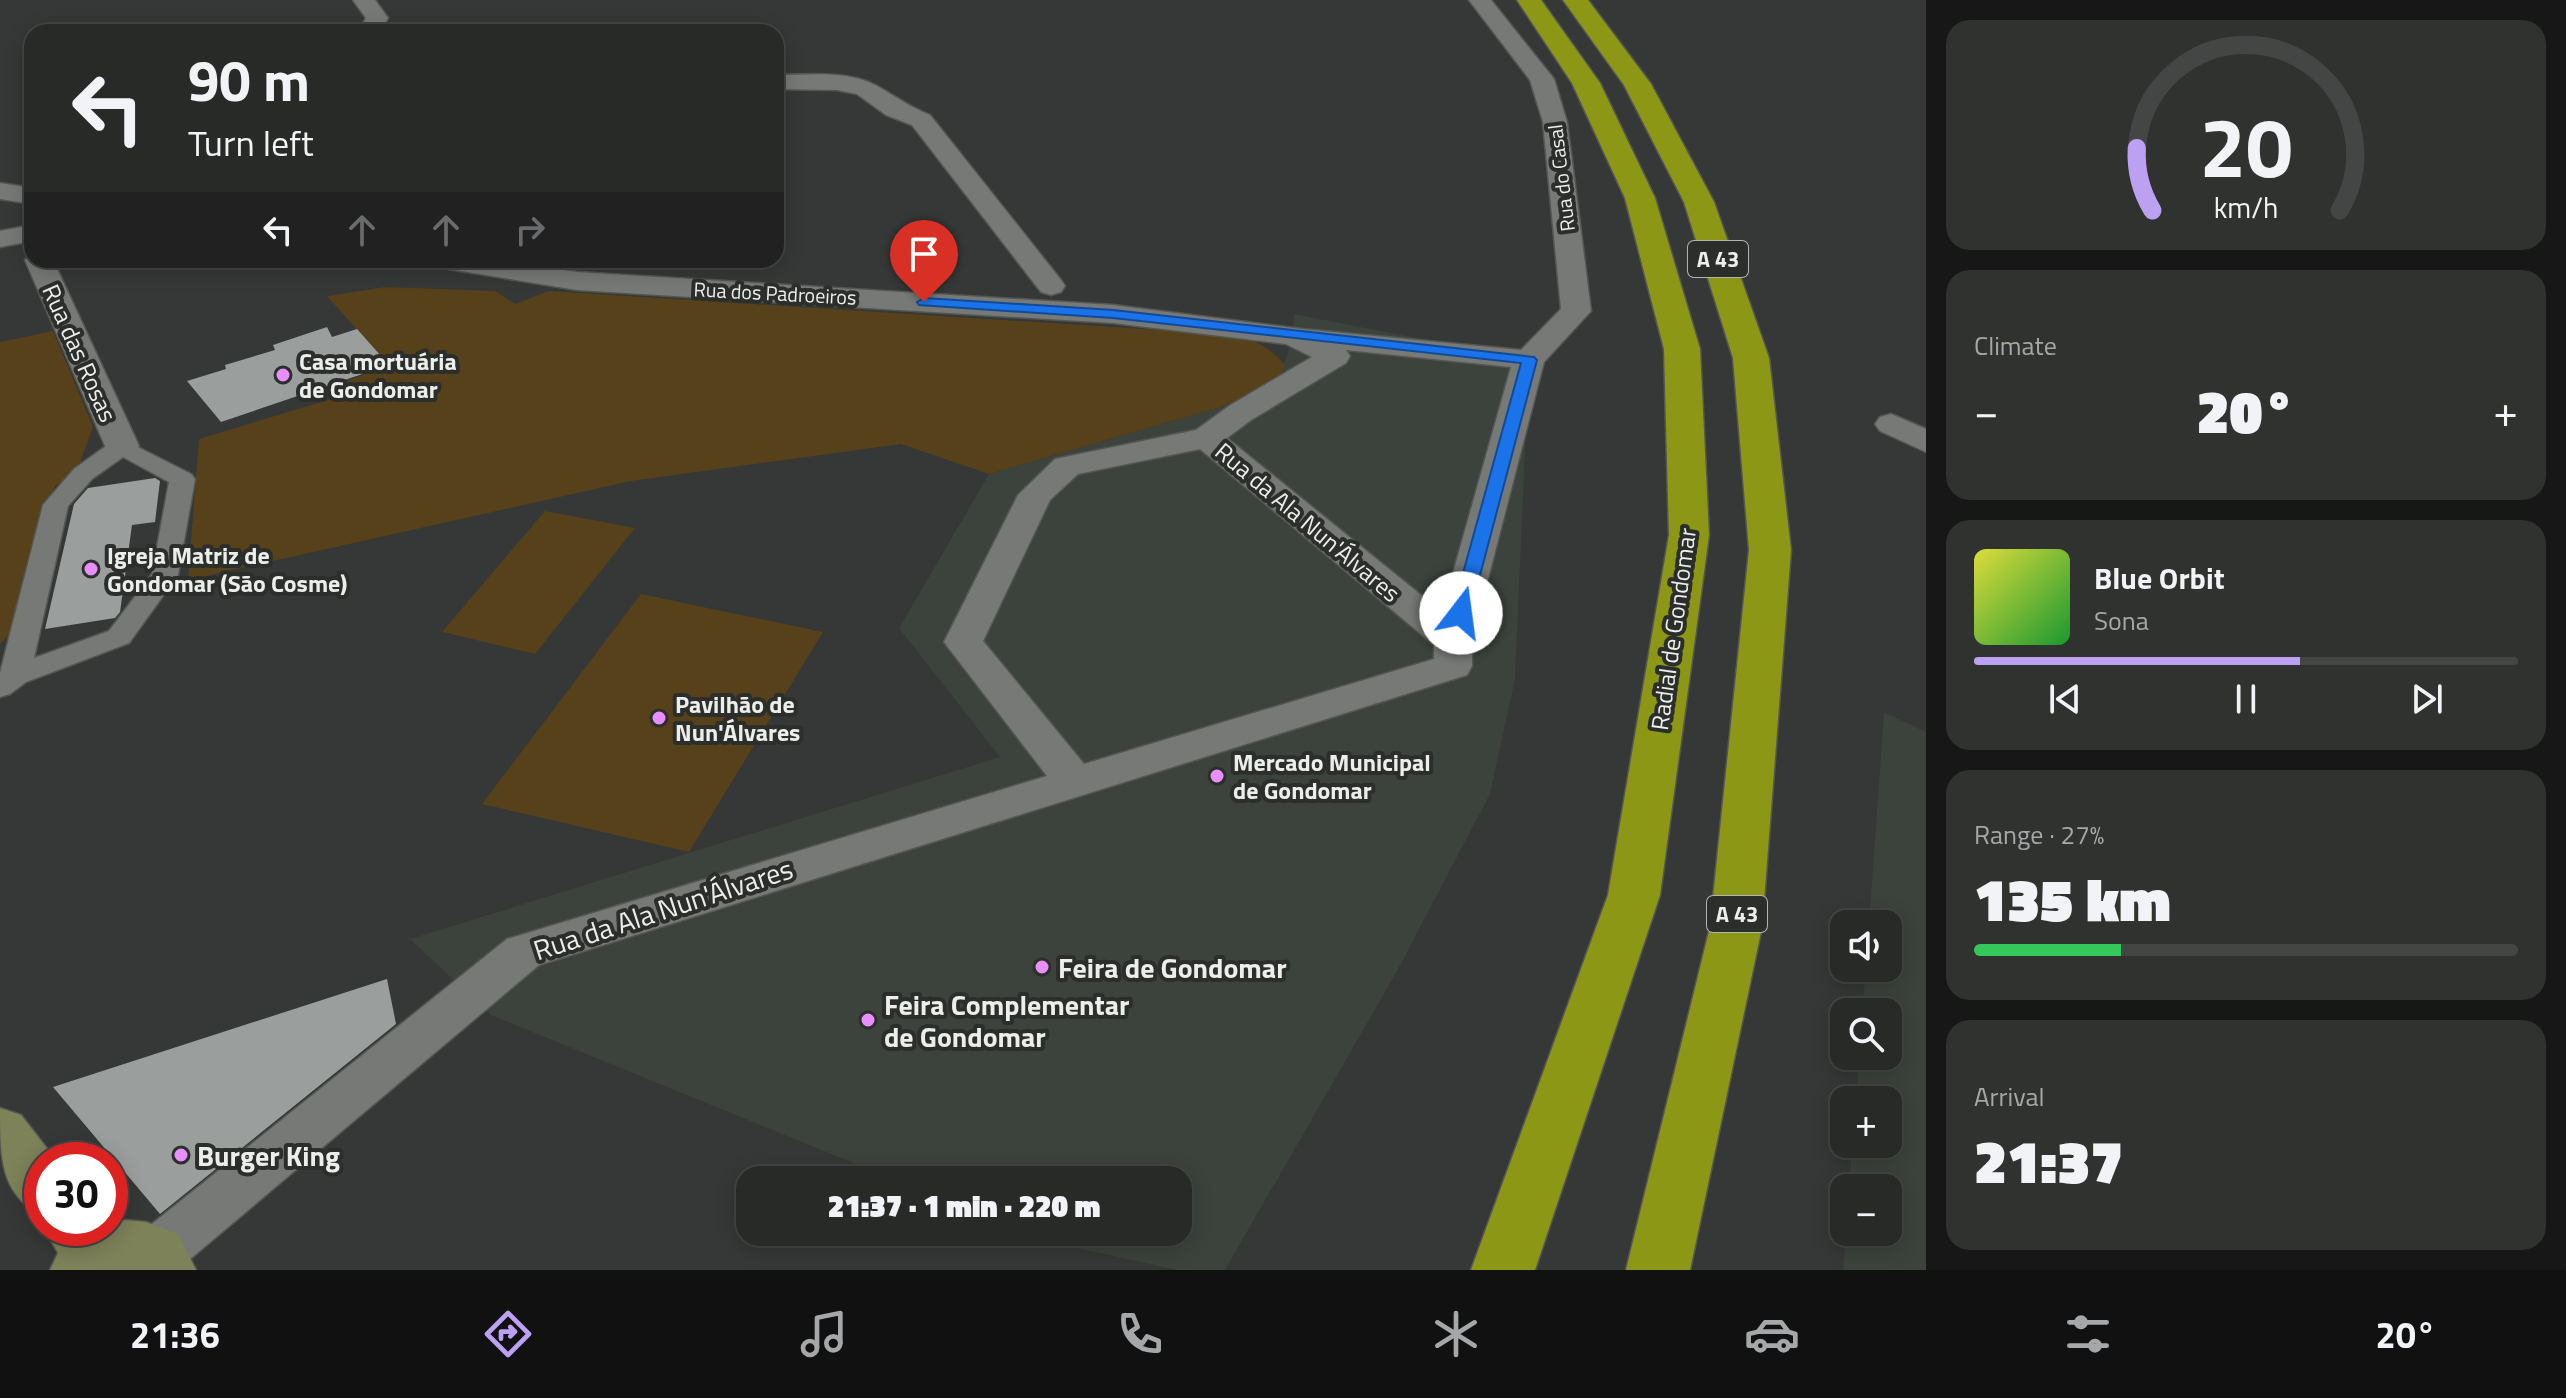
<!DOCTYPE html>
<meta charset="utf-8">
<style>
body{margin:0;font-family:"Titillium Web",sans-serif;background:#303230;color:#f1f3f6;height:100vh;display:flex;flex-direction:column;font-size:30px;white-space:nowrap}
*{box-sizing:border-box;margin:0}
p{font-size:26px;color:#a5a7a8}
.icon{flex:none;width:44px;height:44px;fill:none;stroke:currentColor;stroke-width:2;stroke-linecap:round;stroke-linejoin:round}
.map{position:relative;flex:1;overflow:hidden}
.sheet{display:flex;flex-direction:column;gap:20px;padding:20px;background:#161716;width:640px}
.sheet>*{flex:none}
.hud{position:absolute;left:24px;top:24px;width:760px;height:244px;border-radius:24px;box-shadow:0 4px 20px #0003,0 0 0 2px #444645;background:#282a28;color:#f1f3f6;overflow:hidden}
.tools{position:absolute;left:1830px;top:910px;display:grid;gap:16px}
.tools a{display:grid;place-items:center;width:72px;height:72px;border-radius:16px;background:#282a28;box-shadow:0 4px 20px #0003,0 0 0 2px #444645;font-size:40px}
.speed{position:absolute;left:24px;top:1142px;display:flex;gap:16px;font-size:40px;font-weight:700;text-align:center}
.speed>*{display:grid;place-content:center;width:104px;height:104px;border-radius:50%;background:#282a28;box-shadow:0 4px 20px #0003,0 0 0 2px #444645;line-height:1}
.speed .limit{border:12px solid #d22;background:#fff;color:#111}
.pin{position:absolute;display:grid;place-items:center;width:68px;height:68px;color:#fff;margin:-82px -34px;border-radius:50% 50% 50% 0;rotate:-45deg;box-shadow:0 0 8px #0007}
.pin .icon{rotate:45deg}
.me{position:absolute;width:88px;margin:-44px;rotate:15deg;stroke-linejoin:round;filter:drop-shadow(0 0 6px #0008)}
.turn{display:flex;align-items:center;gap:28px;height:168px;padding:0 32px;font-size:36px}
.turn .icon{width:104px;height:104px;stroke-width:2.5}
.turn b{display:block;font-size:56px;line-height:68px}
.lanes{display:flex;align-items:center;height:76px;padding:0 32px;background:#0003;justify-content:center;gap:40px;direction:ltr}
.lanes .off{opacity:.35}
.big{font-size:60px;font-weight:800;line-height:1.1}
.sheet .widget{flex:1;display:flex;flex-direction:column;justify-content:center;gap:12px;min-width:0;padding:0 28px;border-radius:24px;background:#303230}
.sheet .dial{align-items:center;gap:0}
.dial svg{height:208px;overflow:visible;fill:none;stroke:#444645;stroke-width:7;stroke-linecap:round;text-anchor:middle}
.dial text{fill:#f1f3f6;stroke:none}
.song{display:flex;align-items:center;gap:24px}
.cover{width:96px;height:96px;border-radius:12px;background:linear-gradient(135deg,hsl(60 70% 55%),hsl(130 70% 35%))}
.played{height:8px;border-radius:4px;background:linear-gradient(90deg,#bca0f2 60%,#444645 60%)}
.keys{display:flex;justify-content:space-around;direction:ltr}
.heat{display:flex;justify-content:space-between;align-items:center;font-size:44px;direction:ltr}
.charge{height:12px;border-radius:6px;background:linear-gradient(90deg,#34c759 27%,#444645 0)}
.trip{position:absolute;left:736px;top:1166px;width:456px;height:80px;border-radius:24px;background:#282a28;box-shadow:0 4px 20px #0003,0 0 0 2px #444645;font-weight:800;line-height:80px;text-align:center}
.dock{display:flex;height:128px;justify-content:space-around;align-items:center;background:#101110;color:#a5a7a8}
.dock .icon{width:56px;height:56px}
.dock .active{color:#bca0f2}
.dock b{font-size:36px;color:#f1f3f6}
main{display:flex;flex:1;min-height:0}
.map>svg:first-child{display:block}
.built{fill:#3b433c}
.green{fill:#56411a}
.building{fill:#9a9f9e}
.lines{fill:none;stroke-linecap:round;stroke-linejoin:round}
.pedestrian-casing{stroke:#535653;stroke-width:3}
.minor-casing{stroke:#535653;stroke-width:3}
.secondary-casing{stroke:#535653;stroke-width:3}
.motorway-casing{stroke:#535653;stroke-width:3}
.pedestrian{fill:#767976;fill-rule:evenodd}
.minor{fill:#767976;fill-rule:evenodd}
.secondary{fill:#7d8259;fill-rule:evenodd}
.motorway{fill:#8c9715;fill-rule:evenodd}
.route{fill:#1a73e8;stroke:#114b97;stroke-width:2}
.poi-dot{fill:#e88eff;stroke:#2b2e2b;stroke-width:3}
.labels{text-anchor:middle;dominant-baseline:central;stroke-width:8;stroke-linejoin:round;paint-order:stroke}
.far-street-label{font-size:20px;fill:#eceeec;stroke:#2b2e2b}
.shield{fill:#2b2e2b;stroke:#b2b4b2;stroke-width:2}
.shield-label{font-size:22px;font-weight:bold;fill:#eceeec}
.street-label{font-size:24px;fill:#eceeec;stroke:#2b2e2b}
.poi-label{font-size:24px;font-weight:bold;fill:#eceeec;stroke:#2b2e2b;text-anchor:start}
.near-street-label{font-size:28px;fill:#eceeec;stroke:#2b2e2b}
.near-poi-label{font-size:28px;font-weight:bold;fill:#eceeec;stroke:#2b2e2b;text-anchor:start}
</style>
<main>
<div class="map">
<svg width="1926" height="1270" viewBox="0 0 1926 1270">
<rect width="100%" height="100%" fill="#353836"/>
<path class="built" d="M1294,314L1529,360L1515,679L1490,794L1396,973L1225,1270H1177L1041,1240L1022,1232H1178V1180H895L491,1015L410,939L1000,757L899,628L989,474L1221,407L1278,382L1293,336Z
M1884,712L1926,732V1270H1843L1846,1232H1888V1188H1849L1852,1144H1888V1100H1856L1859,1056H1888V1012H1862L1866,968H1888V924H1869Z"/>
<path class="green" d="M386,287L495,291L515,304L549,291L1206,333C1241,337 1261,337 1285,365L1278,382L1221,407L989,474L901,444L631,481L188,580L199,439L351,393L342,383L389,365L327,296Z
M53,331L93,427L76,473L55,486L12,632L0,644V342Z
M545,511L635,528L535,654L442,632Z
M641,594L823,632L689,852L482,804Z"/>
<path class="building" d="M327,327L332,337L357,329L389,365L221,422L187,381L226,369L225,365L275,350L273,345Z
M155,478L160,481L155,522L132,525L120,612L115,618L45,629L74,504L88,488Z
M387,979L396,1024L160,1214L53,1087Z"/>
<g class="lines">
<g class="pedestrian-casing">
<path id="pedestrian" d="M122,439L191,474L195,479L178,575L129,643L26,682L10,694L0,697V673L43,505L74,469L113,441ZM123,457L169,482L152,574L109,631L34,658L68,506L92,479Z"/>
</g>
<g class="minor-casing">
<path id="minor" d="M353,0H375L388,18L380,32H358L366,18Z
M1469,0H1491L1554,79L1567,122L1591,311L1544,362L1472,641V666L1467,675L539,965L177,1270H136L129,1254L137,1236L507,939L1047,776L944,642L1018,495L1055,459L1196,430L1229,406L1312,357L1286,344L1113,323L577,290L443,268L433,266L429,260H497L577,272L1113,305L1302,329L1521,350L1561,309L1543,122L1530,80ZM1346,350L1511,367L1442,612L1227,438L1251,420L1346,363L1350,356ZM1200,449L1434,645V659L1084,764L983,641L1050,500L1078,474Z
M776,75C807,75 847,70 875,85C894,95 909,107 930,115L1061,280L1065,286L1061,292L1051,295L1041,292L912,125L886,115L857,94L837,90L776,89Z
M0,183L32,188V204L0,199Z
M32,225V241L0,247V231Z
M32,253V260H53L139,446L134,453L122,456L110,453L105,446L25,260Z
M1891,414L1926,429V452L1880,431L1875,424L1880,417Z"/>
</g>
<g class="secondary-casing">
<path id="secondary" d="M0,1108L21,1115L56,1160H42V1215C0,1195 0,1156 0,1108Z
M126,1220L146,1222L178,1234L196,1270H50L58,1253L44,1228H110V1223Z"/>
</g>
<g class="motorway-casing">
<path id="motorway" d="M1517,0H1541L1600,83L1655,198L1700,349L1709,535L1660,895L1535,1270H1471L1608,895L1669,535L1664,349L1625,198L1572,83Z
M1563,0H1588L1651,84L1714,202L1769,358L1791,550L1762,927L1690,1270H1626L1710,927L1749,550L1733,358L1684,202L1624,85Z"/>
</g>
<use href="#pedestrian" class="pedestrian"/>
<use href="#minor" class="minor"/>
<use href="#secondary" class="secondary"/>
<use href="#motorway" class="motorway"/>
</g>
<path class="route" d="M924,298L1113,310L1534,357L1537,360L1470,613L1461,619L1452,613L1521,363L1113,318L919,305L917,302Z"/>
<g class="poi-dot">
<circle cx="283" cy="375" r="8"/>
<circle cx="91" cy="569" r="8"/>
<circle cx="659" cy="718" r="8"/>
<circle cx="1217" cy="776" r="8"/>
<circle cx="1042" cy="967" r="8"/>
<circle cx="868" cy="1020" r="8"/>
<circle cx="181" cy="1155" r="8"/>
</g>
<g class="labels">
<g class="far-street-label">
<text transform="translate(1561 178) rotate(-97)">Rua do Casal</text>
<text transform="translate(775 293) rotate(3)">Rua dos Padroeiros</text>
</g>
<g class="shield">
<rect x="1688" y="241" width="60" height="36" rx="6"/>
<rect x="1707" y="896" width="60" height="36" rx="6"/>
</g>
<g class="shield-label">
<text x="1718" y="259">A 43</text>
<text x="1737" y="914">A 43</text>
</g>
<g class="street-label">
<text transform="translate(80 353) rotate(66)">Rua das Rosas</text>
<text transform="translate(1308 522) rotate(40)">Rua da Ala Nun'Álvares</text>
<text transform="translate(1673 629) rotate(-82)">Radial de Gondomar</text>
</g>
<g class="poi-label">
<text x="299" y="361">Casa mortuária<tspan x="299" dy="28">de Gondomar</tspan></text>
<text x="107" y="555">Igreja Matriz de<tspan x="107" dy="28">Gondomar (São Cosme)</tspan></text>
<text x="675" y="704">Pavilhão de<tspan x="675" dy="28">Nun'Álvares</tspan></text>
<text x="1233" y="762">Mercado Municipal<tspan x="1233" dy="28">de Gondomar</tspan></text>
</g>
<g class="near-street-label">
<text transform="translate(663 909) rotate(-18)">Rua da Ala Nun'Álvares</text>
</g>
<g class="near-poi-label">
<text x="1058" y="967">Feira de Gondomar</text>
<text x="884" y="1004">Feira Complementar<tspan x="884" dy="32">de Gondomar</tspan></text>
<text x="197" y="1155">Burger King</text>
</g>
</g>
</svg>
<div class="tools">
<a><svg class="icon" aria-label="sound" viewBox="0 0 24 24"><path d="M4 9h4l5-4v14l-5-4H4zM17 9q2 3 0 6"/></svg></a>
<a><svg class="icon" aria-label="search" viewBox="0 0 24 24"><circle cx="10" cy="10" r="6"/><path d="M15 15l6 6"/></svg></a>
<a>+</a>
<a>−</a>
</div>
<div class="speed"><div class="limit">30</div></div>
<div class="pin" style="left:924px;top:302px;background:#d93025"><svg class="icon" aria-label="arrive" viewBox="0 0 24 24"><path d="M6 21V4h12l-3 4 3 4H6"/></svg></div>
<svg class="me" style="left:1461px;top:613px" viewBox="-20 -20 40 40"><circle r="19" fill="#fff"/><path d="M0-13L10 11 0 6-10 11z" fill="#1a73e8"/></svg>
<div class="trip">21:37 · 1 min · 220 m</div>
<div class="hud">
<div class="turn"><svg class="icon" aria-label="left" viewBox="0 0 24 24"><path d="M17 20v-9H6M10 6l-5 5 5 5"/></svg><div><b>90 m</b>Turn left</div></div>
<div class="lanes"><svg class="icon" aria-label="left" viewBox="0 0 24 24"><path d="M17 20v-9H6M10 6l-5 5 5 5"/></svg><svg class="icon off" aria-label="ahead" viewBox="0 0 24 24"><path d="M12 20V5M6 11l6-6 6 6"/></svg><svg class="icon off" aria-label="ahead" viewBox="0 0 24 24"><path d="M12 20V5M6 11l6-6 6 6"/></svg><svg class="icon off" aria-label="right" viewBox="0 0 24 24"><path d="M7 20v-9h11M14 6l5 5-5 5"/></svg></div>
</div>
</div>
<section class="sheet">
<div class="widget dial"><svg viewBox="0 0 100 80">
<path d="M14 69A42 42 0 1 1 86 69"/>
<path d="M14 69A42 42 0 0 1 8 45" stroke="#bca0f2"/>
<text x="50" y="56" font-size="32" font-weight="700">20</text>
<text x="50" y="72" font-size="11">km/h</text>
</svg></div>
<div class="widget"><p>Climate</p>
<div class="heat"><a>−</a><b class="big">20°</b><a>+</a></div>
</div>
<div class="widget">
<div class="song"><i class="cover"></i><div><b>Blue Orbit</b><p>Sona</p></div></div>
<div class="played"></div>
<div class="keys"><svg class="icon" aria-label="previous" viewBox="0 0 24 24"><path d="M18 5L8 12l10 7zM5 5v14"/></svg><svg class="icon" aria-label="pause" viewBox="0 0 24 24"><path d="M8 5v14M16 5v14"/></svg><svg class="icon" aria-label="next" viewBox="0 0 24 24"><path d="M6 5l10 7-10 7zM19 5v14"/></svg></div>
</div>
<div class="widget"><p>Range · 27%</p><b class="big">135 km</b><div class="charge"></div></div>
<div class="widget"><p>Arrival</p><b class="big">21:37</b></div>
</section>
</main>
<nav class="dock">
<b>21:36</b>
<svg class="icon active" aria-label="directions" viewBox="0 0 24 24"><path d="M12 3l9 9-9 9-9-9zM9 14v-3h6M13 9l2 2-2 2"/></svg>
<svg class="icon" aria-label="music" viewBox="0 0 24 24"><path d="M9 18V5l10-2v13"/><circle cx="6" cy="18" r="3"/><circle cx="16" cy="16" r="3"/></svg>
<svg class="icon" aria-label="phone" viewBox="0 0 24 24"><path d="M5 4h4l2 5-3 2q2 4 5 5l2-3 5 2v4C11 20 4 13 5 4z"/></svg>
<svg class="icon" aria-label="climate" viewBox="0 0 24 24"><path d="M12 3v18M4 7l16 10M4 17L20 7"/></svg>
<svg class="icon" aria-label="car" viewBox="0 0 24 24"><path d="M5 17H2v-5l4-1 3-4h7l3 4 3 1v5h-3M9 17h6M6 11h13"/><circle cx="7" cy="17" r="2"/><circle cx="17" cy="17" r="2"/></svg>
<svg class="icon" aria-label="filters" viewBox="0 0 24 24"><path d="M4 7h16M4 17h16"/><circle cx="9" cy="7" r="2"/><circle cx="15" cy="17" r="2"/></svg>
<b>20°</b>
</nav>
